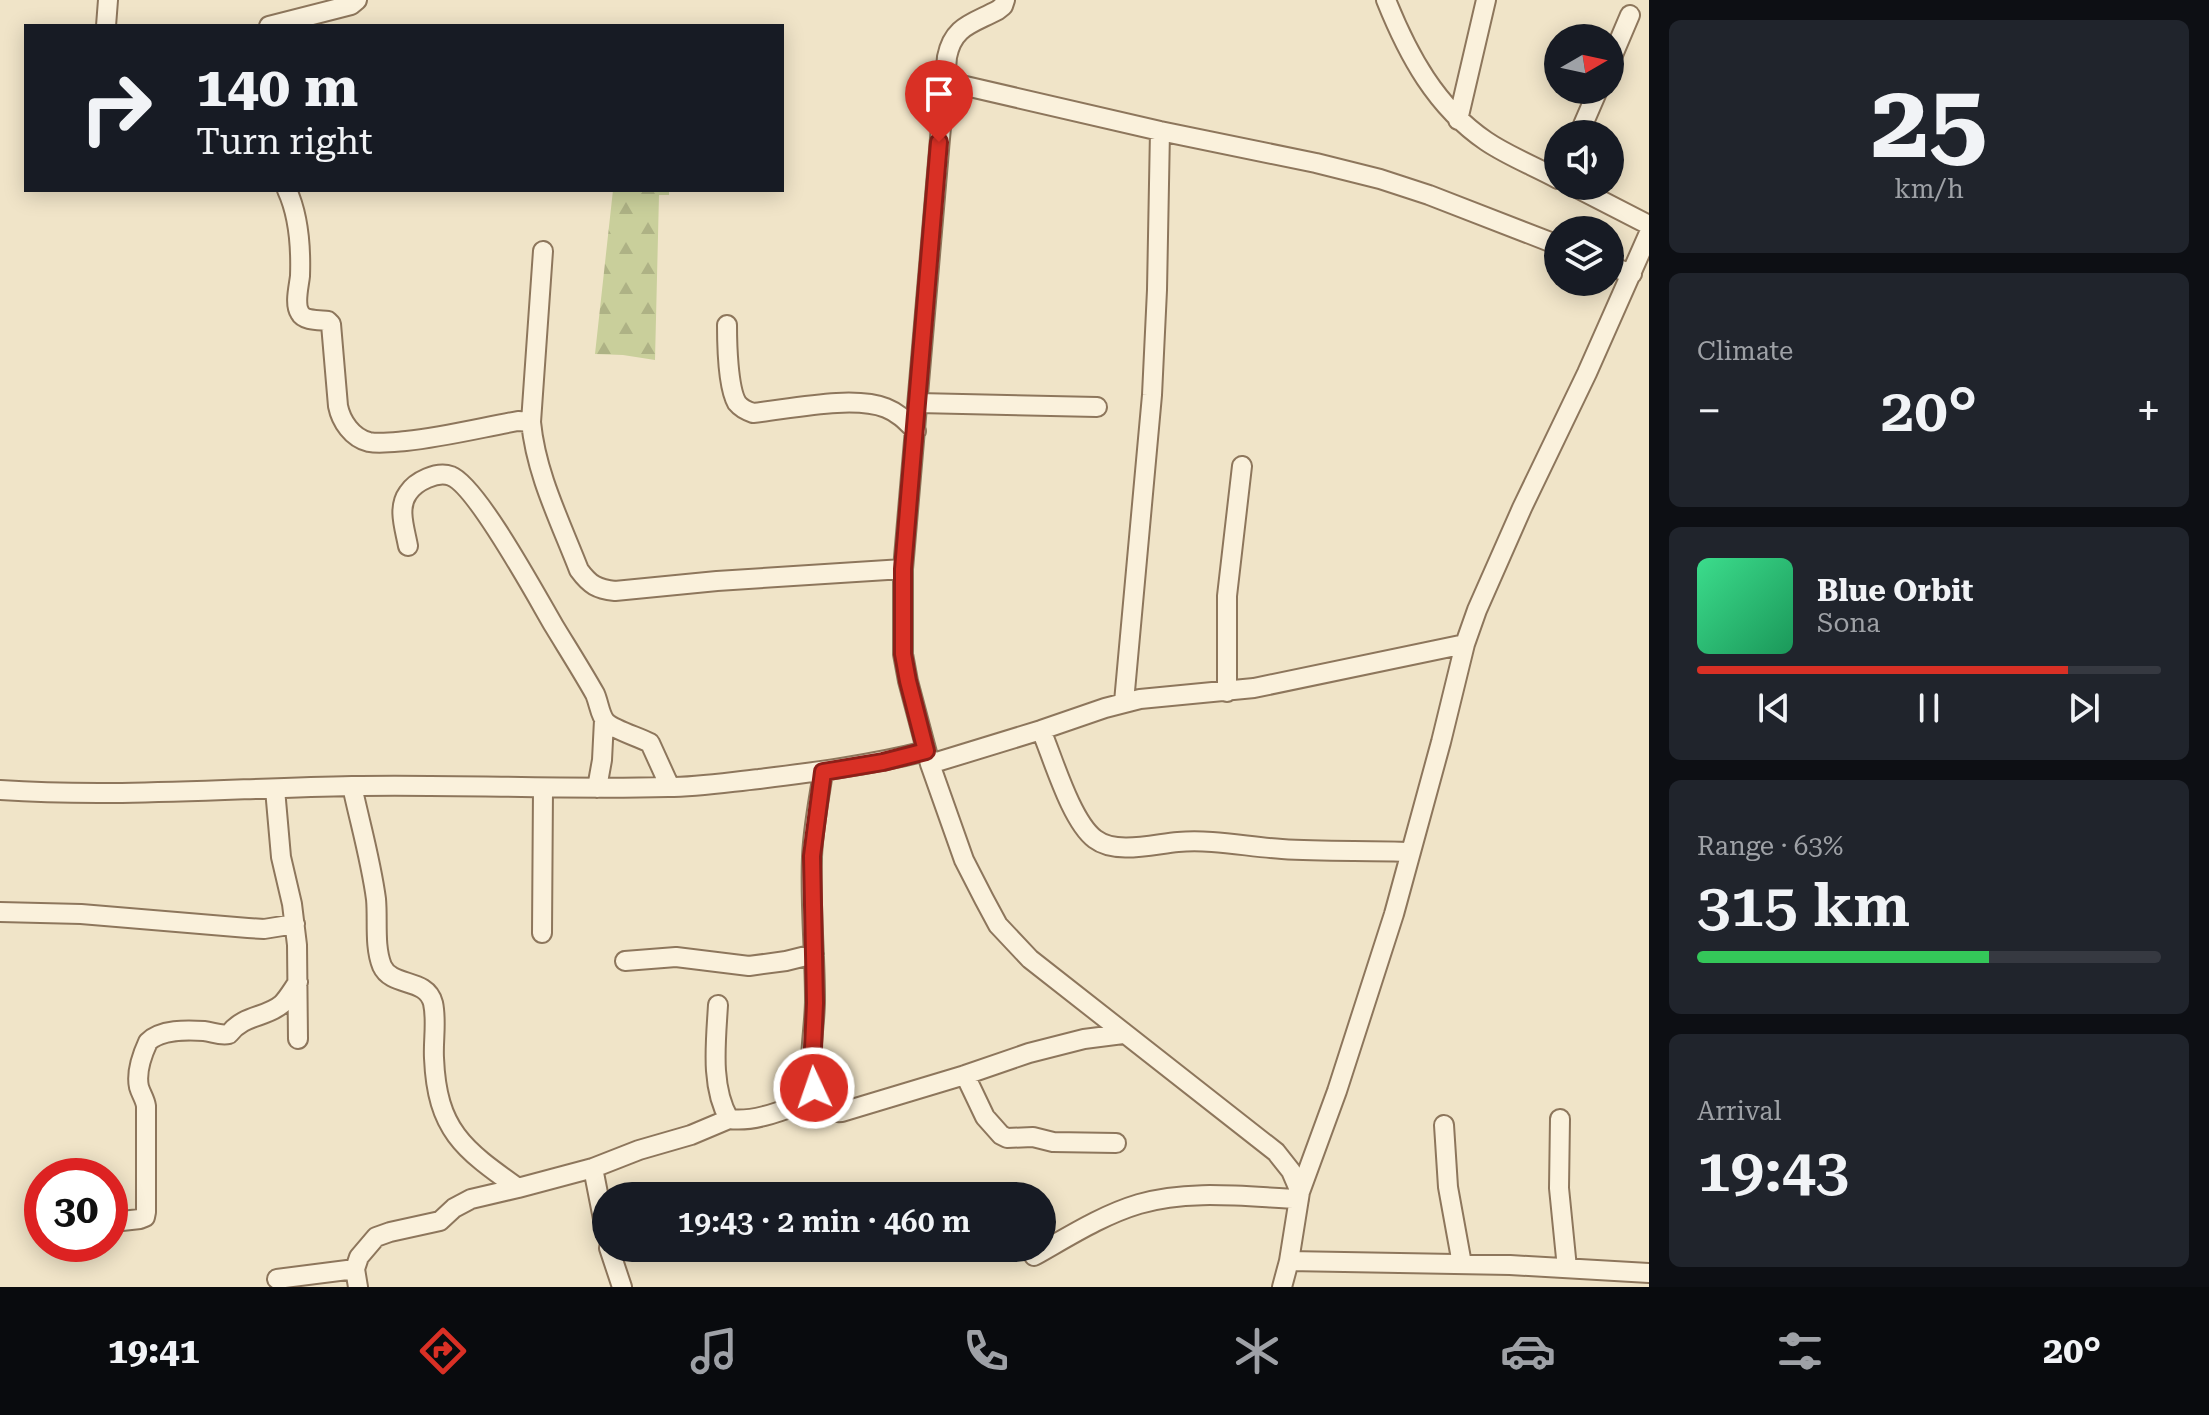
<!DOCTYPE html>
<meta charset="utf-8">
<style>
body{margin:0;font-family:"Roboto Serif",serif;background:#20242c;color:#f1f3f6;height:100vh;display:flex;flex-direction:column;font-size:30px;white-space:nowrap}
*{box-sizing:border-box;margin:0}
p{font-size:26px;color:#9ea1a6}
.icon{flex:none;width:44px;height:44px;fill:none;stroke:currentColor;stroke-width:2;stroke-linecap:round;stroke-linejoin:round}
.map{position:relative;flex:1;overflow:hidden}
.side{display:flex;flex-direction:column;gap:20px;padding:20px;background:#0d0f14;width:560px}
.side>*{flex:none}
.hud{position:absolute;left:24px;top:24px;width:760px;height:168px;border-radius:0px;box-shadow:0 4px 20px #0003;background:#171b24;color:#f1f3f6;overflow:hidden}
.needle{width:52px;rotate:81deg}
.tools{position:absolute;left:1544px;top:24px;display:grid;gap:16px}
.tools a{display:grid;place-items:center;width:80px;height:80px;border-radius:50%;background:#171b24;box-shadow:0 4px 20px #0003;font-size:40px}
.speed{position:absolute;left:24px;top:1158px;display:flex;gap:16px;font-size:40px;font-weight:700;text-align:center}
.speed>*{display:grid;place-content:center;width:104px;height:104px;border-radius:50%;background:#171b24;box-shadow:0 4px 20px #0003;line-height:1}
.speed .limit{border:12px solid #d22;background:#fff;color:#111}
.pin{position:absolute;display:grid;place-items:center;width:68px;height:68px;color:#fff;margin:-82px -34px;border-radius:50% 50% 50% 0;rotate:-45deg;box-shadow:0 0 8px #0007}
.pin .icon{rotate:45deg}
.me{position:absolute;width:88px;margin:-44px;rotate:357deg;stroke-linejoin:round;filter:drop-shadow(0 0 6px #0008)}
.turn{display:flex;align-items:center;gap:28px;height:168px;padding:0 40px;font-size:36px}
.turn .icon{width:104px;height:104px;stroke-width:2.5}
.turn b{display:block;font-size:56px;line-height:68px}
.big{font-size:60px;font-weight:600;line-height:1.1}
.side .card{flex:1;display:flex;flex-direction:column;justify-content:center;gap:12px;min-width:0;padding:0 28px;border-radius:12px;background:#20242c}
.side .dial{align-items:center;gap:0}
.dial b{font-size:104px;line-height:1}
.song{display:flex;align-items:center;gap:24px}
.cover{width:96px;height:96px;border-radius:12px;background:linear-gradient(135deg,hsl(150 70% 55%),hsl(150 70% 35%))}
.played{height:8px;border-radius:4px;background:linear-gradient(90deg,#d93025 80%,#363941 80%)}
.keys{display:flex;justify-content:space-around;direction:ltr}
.heat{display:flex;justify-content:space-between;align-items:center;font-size:44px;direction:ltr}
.charge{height:12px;border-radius:6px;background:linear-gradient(90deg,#34c759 63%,#363941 0)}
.trip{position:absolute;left:592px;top:1182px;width:464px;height:80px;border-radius:40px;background:#171b24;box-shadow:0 4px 20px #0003;font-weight:600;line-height:80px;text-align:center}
.tabs{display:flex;height:128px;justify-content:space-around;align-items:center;background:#090b0e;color:#9ea1a6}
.tabs .icon{width:56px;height:56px}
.tabs .current{color:#d93025}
.tabs b{font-size:36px;color:#f1f3f6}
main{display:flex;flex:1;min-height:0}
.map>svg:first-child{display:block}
.forest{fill:url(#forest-firs)}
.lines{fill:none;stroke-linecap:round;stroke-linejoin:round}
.minor-casing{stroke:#8d765c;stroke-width:22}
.minor{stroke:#faf1dc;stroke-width:18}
.route-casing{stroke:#8d1f18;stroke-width:20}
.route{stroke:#d93025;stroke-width:14}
</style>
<main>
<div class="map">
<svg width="1649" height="1287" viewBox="0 0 1649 1287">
<defs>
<pattern id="forest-firs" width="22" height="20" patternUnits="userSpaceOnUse" patternTransform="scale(2)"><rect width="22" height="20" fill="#c9cf9b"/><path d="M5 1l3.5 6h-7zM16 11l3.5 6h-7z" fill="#aeb285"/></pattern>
</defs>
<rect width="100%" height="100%" fill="#f0e4c8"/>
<path class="forest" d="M613,190H669V195H659L655,360L623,355L595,354Z"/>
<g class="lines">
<g class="minor-casing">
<path id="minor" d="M1005,0L1003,6L998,10C972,24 953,26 947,57L903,569V654L908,681L930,764L964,860L984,899L998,925L1030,959L1276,1152L1291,1171L1300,1192
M1386,0C1408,55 1436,107 1486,141C1508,156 1534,166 1558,179
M106,26L108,0
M269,26L351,5L357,0
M1610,62L1630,15
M944,81L1160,131L1316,163L1380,179L1429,195L1558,245
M1458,120L1486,0
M1579,134L1598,90
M1573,186L1649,225
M287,190C299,216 301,247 300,276C299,286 294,304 300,313C304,321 320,320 328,321L331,324L338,406C341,421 352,438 369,442C380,444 394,442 406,441C444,437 480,428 518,421L531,422
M543,251L531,422C536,474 560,521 579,570C590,585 597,589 615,591L717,581L903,569
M1610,266L1632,274
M727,325C727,343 728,388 737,403C741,408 747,411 753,413C790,409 853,395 886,408C899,413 907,422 916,431
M918,403L1097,407
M408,546C405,529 397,508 408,493C416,481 437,471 451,476C477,486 537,597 554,626C568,649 582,671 595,694C599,703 600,716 606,722C614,730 639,737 650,743L670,787
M1227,692V596L1242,466
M1124,702L1152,395L1157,290L1160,131
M1041,730C1053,758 1071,821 1095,839C1116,855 1154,844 1178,842C1213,839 1248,847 1282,849C1325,852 1368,850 1411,852
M930,764L1041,730L1105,708L1140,699L1254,688L1465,644
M823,772C819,800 813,829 812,857C810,905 815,952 815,1000C815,1031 805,1069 817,1098C822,1109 829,1113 842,1112L965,1075L1029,1053L1084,1039L1123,1034
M352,786C360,823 371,861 376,899C378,920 374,946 382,966C392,988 426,977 433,1003C437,1021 433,1040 434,1058C437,1130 463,1149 518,1188
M597,788L602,760L604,720
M275,789L281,857L292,904L297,945L298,1039
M0,790C117,798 235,788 352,786C458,784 563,790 668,787C699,787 729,782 759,779C816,772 871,765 926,751
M0,912L81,914L248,928L264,929L295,924
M542,933L543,789
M625,961L676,957L749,966L786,961L814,954
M718,1005C716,1041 710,1086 729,1119C758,1123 790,1107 817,1098
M965,1075L985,1117L1001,1135L1007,1138L1033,1137L1053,1142L1116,1143
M1560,1119L1559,1188L1567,1268
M1444,1125L1448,1187L1462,1264
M593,1168L606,1234
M113,1222L140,1219L145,1217L146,1212V1106C145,1099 141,1094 139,1087C136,1073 142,1055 148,1042C161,1029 187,1030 204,1031C213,1032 220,1036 229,1034C244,1014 266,1018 282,1004C288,998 293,989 298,982
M609,1248L622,1287
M1034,1256C1068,1237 1102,1215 1139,1204C1190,1189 1247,1197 1299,1199
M1289,1261L1510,1265L1649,1273
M277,1279L355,1269
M358,1287L355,1269L359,1257L376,1237L390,1232L440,1221L454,1208L471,1199L518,1188L593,1168L639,1150L691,1135L729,1119
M1282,1287L1289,1261L1300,1192L1337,1091L1394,914L1441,742L1465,644L1477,610L1522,508L1587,373L1649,233"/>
</g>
<use href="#minor" class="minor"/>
</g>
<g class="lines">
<g class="route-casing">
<path id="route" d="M814,1088L812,1070L815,1003L812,856L823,772L883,762L926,751L908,681L903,654V569L939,142"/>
</g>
<use href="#route" class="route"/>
</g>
</svg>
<div class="tools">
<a><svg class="needle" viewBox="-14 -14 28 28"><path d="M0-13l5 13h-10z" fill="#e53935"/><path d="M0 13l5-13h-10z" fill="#9ea1a6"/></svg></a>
<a><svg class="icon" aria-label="sound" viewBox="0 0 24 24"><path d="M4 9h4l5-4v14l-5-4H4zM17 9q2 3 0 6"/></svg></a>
<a><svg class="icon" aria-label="layers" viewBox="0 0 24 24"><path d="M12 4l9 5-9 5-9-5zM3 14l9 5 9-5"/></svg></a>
</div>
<div class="speed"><div class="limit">30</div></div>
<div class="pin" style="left:939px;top:142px;background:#d93025"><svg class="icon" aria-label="arrive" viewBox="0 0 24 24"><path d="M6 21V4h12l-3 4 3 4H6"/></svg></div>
<svg class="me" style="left:814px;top:1088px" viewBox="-20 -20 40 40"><circle r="17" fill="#d93025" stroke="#fff" stroke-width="3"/><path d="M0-11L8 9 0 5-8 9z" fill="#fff"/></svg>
<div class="trip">19:43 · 2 min · 460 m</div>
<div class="hud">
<div class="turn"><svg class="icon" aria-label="right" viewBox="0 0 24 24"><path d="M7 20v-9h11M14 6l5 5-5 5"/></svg><div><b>140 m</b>Turn right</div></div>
</div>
</div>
<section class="side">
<div class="card dial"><b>25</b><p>km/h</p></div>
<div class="card"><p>Climate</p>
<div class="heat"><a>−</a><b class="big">20°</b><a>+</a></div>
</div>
<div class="card">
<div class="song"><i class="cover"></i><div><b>Blue Orbit</b><p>Sona</p></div></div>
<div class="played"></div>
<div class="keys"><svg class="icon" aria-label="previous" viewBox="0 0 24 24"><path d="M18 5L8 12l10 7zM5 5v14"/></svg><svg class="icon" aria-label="pause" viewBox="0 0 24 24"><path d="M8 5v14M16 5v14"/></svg><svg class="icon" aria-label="next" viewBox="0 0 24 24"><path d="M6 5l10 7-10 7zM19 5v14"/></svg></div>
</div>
<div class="card"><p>Range · 63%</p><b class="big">315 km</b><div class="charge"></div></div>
<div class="card"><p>Arrival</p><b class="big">19:43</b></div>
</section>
</main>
<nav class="tabs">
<b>19:41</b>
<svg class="icon current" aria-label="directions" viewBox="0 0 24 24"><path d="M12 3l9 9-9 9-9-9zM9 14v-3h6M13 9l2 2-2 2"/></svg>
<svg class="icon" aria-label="music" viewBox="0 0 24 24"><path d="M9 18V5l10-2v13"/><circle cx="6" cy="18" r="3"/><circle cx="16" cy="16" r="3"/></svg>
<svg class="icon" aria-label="phone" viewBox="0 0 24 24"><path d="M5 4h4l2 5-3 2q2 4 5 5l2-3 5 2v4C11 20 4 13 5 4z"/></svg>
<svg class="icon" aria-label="climate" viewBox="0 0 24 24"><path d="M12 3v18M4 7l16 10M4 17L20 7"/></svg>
<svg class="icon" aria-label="car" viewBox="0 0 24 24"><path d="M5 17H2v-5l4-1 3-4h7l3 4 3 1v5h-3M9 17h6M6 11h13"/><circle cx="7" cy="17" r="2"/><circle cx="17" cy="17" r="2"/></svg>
<svg class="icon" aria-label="filters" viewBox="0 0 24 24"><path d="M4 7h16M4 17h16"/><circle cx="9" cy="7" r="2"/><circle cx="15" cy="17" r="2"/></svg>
<b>20°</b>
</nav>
